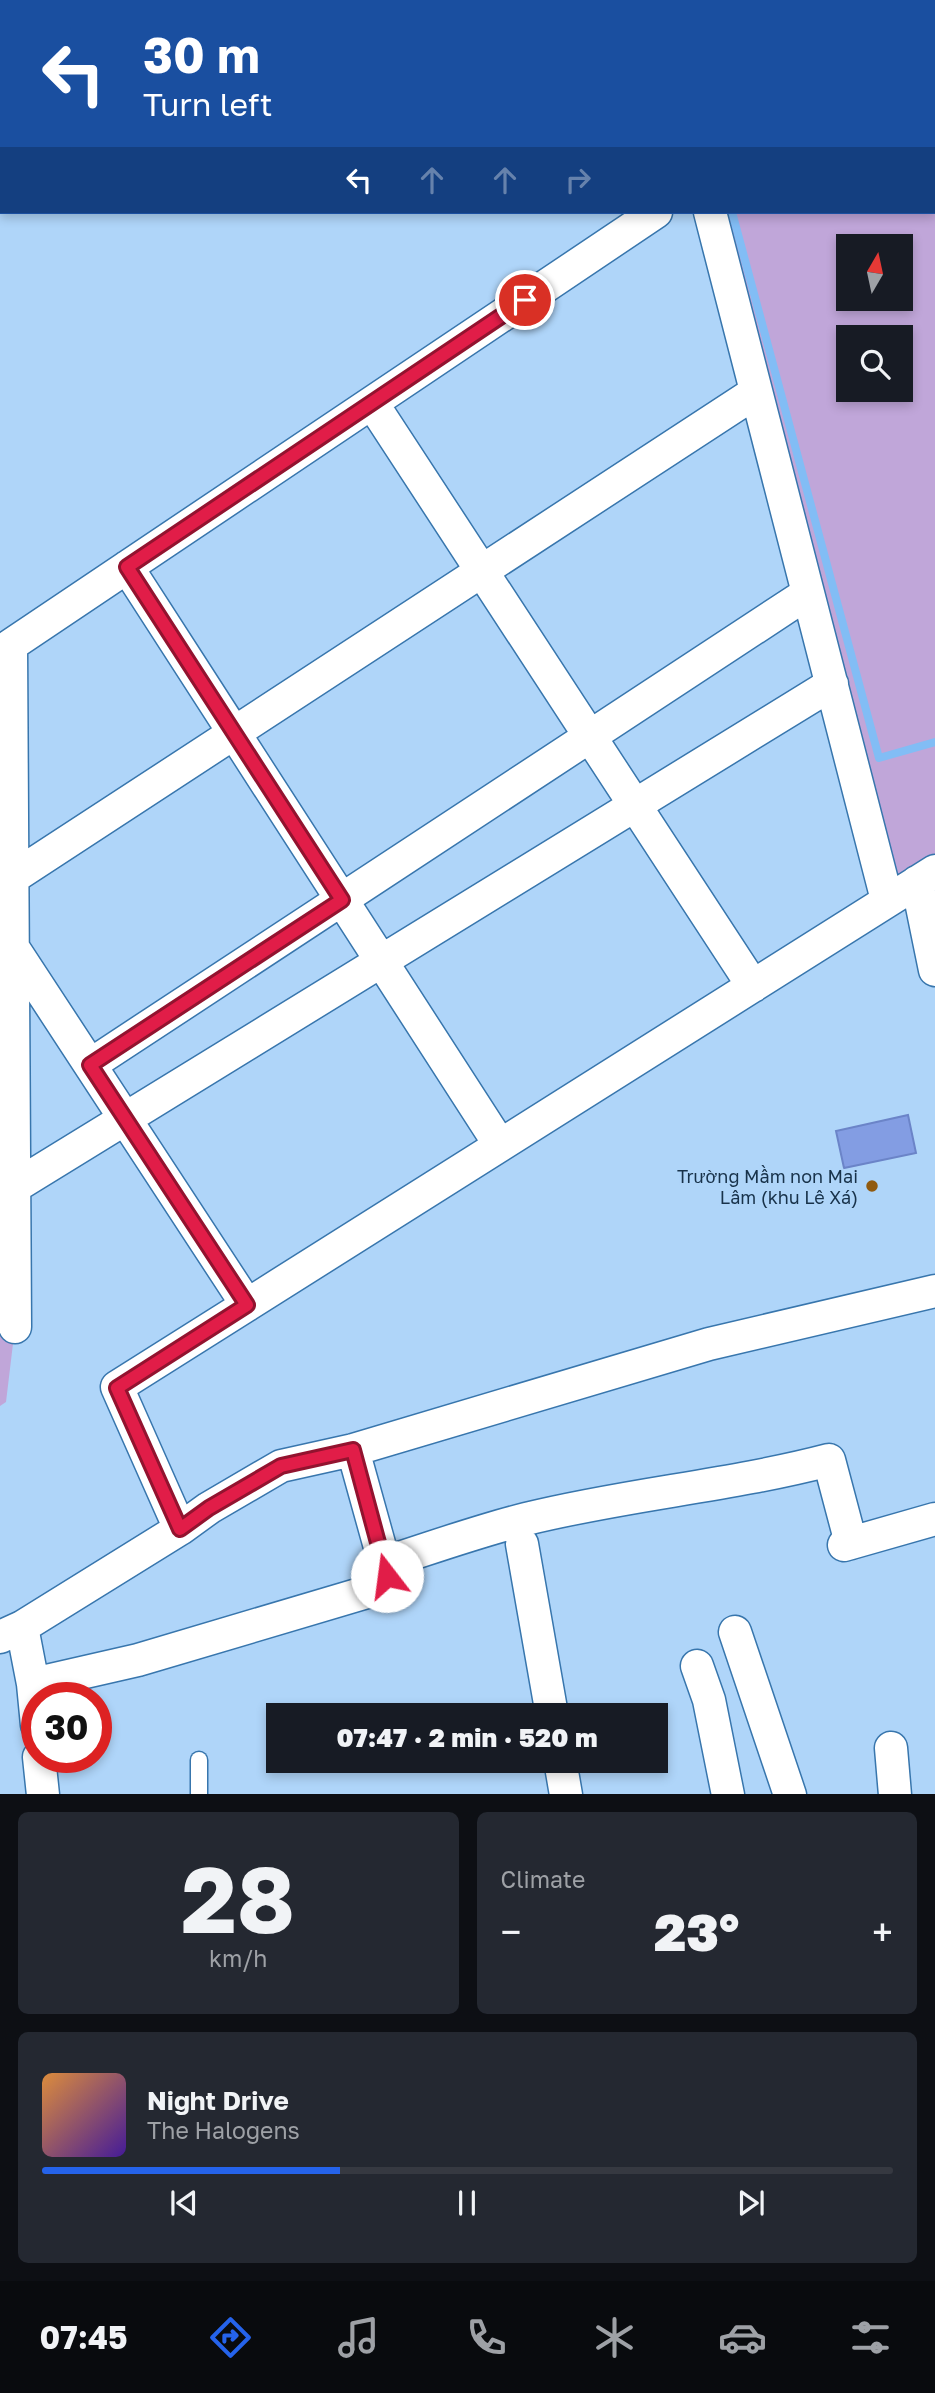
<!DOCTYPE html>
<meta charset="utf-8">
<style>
body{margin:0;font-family:"Golos Text",sans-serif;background:#242831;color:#f1f3f6;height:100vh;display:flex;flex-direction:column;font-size:26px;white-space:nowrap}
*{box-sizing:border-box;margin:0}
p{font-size:23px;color:#9ea1a6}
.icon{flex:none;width:38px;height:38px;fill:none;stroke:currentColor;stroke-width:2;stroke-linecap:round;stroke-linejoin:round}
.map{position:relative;height:1794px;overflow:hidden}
.details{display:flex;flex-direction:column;gap:18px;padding:18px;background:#0d0f14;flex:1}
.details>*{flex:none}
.guide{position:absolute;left:0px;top:0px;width:936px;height:214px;box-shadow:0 4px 10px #0003;background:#1a4fa0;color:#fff;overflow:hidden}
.needle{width:46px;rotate:9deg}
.fabs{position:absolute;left:836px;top:234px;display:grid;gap:14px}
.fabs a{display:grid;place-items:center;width:77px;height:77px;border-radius:0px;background:#171b24;box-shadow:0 4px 10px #0003;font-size:35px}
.speed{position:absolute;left:21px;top:1682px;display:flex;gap:14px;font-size:35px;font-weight:700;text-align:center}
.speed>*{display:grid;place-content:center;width:91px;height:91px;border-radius:50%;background:#171b24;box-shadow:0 4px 10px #0003;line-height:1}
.speed .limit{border:10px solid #d22;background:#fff;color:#111}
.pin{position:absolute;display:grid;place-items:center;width:60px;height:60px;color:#fff;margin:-30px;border:4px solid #fff;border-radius:50%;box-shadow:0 2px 7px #0007}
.me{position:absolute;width:77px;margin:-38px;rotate:345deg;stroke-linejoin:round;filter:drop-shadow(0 0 5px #0008)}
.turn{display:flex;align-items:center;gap:24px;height:147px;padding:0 28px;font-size:32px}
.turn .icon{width:91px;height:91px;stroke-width:2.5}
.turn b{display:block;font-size:49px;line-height:60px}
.lanes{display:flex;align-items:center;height:66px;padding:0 28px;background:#0003;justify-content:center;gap:35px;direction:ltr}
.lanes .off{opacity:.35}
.big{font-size:52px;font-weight:800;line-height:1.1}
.details .widget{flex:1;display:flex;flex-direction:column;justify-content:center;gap:10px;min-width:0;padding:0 24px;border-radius:10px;background:#242831}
.details .dial{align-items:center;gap:0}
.dial b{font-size:91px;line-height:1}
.song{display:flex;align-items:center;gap:21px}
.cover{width:84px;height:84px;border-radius:10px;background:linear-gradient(135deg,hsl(30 70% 55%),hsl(260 70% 35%))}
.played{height:7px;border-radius:4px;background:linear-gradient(90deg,#2563eb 35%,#363941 35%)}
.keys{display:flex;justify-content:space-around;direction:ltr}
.heat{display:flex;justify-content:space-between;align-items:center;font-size:38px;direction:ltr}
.details .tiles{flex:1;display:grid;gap:18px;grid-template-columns:1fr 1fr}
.widget:last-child{grid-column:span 2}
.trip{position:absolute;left:266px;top:1703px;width:402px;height:70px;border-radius:0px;background:#171b24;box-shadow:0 4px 10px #0003;font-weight:800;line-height:70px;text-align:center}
.dock{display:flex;height:112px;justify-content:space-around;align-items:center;background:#090b0e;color:#9ea1a6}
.dock .icon{width:49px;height:49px}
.dock .current{color:#2563eb}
.dock b{font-size:32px;color:#f1f3f6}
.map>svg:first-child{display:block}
.green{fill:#c0a6d9;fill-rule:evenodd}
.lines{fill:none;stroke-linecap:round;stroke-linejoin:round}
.stream{stroke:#82bdf5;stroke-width:8}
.building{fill:#839de3;stroke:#6b84c8;stroke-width:2}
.lane-casing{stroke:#3876ad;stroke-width:19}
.street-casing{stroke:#3876ad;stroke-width:35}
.path{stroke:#6b8caa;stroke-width:4.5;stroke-dasharray:7 3.5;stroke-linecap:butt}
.lane{stroke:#fff;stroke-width:16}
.street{stroke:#fff;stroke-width:32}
.route-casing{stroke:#92132f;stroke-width:18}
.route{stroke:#e11d48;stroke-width:12}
.poi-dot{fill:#905a0f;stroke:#afd5f9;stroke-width:2.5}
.labels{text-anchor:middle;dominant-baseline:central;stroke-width:5;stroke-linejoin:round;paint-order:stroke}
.poi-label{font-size:18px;fill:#18324a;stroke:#afd5f9;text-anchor:end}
</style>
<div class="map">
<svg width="935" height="1795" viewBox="0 0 935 1795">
<rect width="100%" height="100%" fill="#afd5f9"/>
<path class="green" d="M935,105V870L887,900L710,212H934ZM849,247H901V299H849ZM849,338H901V390H849Z
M0,1125L15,1327L6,1402L0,1406Z"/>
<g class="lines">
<path class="stream" d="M653,0V2
M732,212L879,758L935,742"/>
</g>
<path class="building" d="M908,1115L916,1153L844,1168L836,1131Z"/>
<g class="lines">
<g class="lane-casing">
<path id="lane" d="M199,1760V1795"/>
</g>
<g class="street-casing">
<path id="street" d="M710,212L887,900
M372,403L753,986
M127,567L500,1145
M12,878L756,392
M917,882L935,970
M12,946L247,1305
M90,1065L808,593
M14,1187L832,684
M15,1327L11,645L656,212
M180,1529L117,1387L935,871
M522,1544L552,1715
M844,1545L935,1519
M384,1563C431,1548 478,1531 526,1519C626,1494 730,1486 829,1460L851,1543
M22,1627L33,1684L37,1725
M735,1632L790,1795
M0,1637L22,1627L180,1529L209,1508L281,1466L353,1450L709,1344L935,1291
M697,1666L709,1700L728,1795
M33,1684L138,1660L384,1587L388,1576L353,1450
M891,1748L895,1795
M39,1757L43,1795
M560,1760L566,1795"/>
</g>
<path class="path" d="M664,0L665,2"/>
<use href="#lane" class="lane"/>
<use href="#street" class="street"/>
</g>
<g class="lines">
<g class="route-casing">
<path id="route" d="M387,1576L353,1450L281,1466L209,1508L180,1529L117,1388L247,1305L90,1065L342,900L127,567L525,300"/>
</g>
<use href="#route" class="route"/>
</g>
<circle class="poi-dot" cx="872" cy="1186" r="7"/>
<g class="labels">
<g class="poi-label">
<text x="858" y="1176">Trường Mầm non Mai<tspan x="858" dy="21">Lâm (khu Lê Xá)</tspan></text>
</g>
</g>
</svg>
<div class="fabs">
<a><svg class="needle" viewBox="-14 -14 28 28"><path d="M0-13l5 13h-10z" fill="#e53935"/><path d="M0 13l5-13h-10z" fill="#9ea1a6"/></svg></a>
<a><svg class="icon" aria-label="search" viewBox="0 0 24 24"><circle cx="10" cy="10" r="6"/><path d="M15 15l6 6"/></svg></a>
</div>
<div class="speed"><div class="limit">30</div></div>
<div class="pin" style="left:525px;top:300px;background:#d93025"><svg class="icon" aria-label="arrive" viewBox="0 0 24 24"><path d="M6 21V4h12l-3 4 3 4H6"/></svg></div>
<svg class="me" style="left:387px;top:1576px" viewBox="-20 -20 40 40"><circle r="19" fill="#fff"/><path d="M0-13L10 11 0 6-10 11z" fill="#e11d48"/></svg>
<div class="trip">07:47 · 2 min · 520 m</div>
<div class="guide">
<div class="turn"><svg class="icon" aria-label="left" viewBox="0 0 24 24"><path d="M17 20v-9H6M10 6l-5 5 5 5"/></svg><div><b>30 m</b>Turn left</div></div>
<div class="lanes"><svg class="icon" aria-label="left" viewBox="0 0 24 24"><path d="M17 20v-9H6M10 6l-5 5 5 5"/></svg><svg class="icon off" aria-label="ahead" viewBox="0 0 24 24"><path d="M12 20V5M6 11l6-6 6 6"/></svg><svg class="icon off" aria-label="ahead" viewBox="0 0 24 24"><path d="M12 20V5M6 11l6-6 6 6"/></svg><svg class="icon off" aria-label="right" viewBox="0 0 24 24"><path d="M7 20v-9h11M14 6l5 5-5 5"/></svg></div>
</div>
</div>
<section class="details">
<div class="tiles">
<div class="widget dial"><b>28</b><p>km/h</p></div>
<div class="widget"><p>Climate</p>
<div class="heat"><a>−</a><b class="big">23°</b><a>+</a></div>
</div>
<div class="widget">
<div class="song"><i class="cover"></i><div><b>Night Drive</b><p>The Halogens</p></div></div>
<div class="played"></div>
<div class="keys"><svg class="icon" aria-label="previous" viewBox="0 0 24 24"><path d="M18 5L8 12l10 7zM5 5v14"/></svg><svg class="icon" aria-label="pause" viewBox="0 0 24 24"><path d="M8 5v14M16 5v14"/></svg><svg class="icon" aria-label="next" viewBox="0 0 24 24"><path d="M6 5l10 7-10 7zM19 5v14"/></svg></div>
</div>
</div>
</section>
<nav class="dock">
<b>07:45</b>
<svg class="icon current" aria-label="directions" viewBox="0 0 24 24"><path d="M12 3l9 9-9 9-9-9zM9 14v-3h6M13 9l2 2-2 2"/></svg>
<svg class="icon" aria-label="music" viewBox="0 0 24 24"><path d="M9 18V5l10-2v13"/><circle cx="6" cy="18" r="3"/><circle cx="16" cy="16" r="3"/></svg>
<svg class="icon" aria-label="phone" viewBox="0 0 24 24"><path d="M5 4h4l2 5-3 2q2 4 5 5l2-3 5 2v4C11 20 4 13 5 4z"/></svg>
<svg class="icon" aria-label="climate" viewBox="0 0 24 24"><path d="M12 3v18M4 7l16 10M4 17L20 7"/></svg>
<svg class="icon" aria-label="car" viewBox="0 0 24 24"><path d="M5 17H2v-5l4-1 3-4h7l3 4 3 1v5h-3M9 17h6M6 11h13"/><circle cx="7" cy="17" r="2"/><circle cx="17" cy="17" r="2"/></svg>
<svg class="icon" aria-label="filters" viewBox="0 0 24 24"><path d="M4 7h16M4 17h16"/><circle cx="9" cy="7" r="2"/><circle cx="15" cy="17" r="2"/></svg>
</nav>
